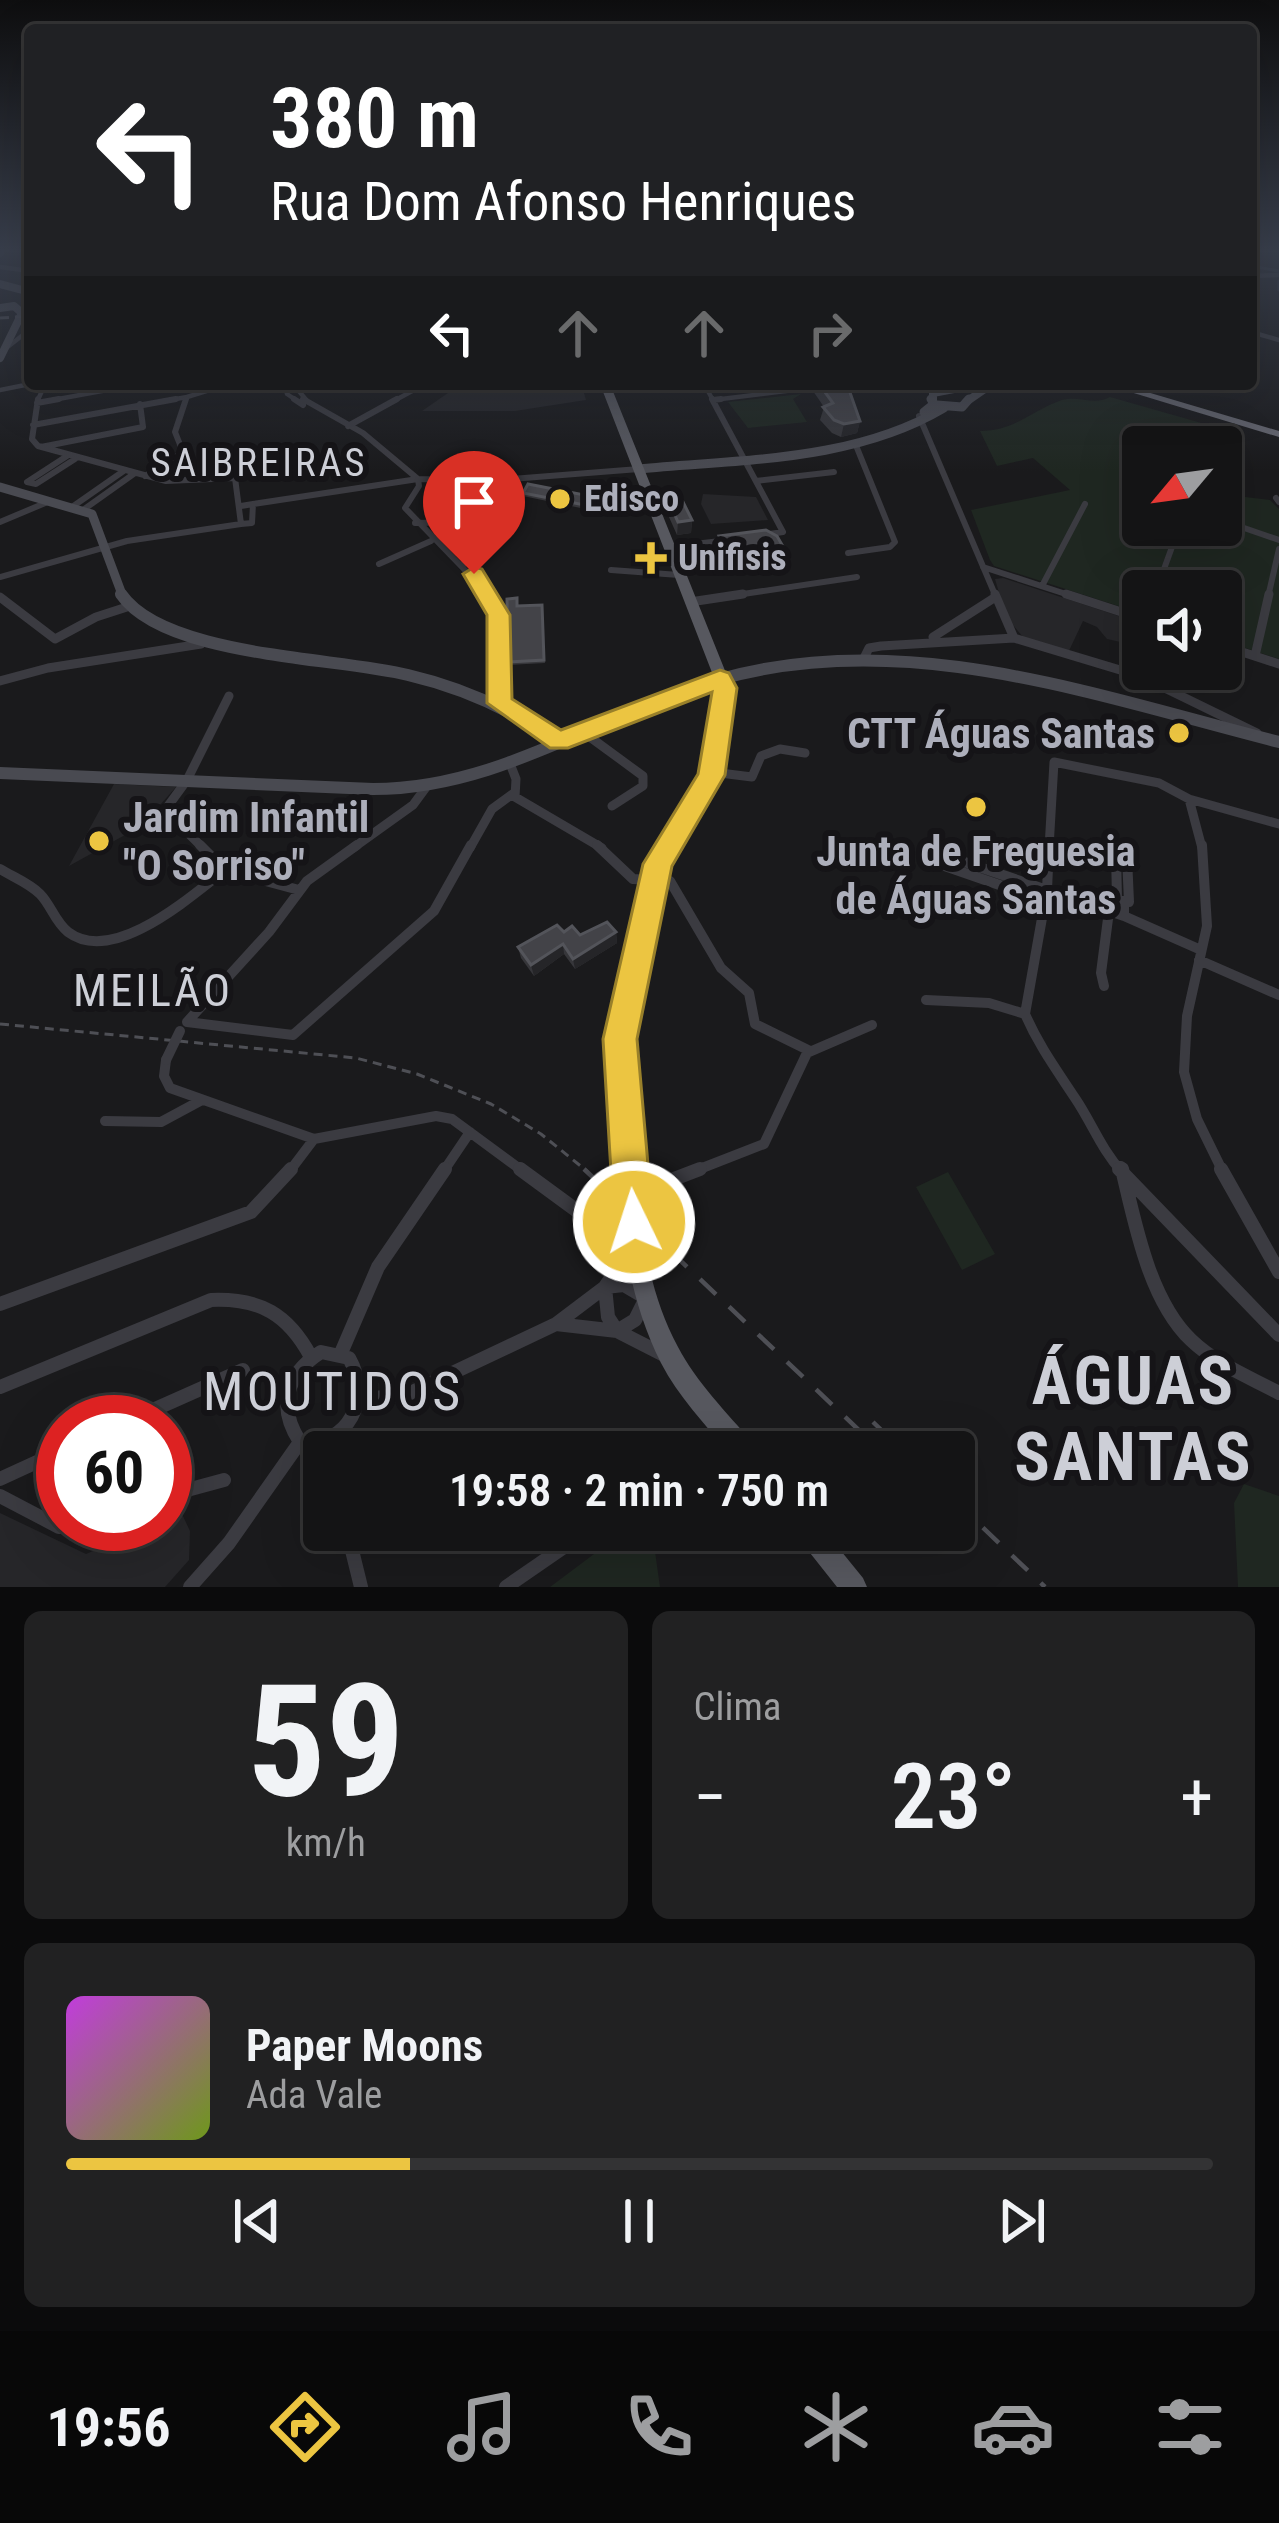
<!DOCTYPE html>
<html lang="pt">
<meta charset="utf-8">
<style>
body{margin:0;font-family:"Roboto Condensed",sans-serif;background:#212122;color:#f1f3f6;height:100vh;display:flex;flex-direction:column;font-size:45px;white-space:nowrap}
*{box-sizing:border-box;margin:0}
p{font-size:39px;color:#9d9ea0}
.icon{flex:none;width:66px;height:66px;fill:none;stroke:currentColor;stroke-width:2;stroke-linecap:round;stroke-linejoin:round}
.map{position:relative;height:1587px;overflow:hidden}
.sheet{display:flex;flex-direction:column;gap:24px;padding:24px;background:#0b0b0c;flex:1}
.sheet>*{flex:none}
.top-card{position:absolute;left:24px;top:24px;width:1233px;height:366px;border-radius:12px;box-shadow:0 12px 48px #0002,0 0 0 3px #333334;background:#202124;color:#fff;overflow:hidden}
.needle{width:78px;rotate:241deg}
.fabs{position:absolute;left:1122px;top:426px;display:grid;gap:24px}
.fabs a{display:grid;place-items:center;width:120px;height:120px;border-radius:12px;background:#141415;box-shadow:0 12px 48px #0002,0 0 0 3px #333334;font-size:60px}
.speed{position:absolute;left:36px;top:1395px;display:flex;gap:24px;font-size:60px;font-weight:700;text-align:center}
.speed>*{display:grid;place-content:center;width:156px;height:156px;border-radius:50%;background:#141415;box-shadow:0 12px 48px #0002,0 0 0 3px #333334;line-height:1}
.speed .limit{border:18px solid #d22;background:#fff;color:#111}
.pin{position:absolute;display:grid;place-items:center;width:102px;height:102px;color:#fff;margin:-123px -51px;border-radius:50% 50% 50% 0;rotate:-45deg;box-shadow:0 0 12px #0007}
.pin .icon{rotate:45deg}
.me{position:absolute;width:132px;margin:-66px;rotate:356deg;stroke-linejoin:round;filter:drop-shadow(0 0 9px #0008)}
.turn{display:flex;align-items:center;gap:42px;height:252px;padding:0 48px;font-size:54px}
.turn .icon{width:156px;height:156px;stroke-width:2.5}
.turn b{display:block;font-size:84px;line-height:102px}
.lanes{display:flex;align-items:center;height:114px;padding:0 48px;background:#0003;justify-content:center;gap:60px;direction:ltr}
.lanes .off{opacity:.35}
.big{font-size:90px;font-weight:600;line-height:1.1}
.sheet .card{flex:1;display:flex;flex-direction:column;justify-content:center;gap:18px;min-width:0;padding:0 42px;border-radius:18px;background:#212122}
.sheet .dial{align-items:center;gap:0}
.dial b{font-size:156px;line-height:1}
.song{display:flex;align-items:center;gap:36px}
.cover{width:144px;height:144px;border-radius:18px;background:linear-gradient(135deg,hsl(290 70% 55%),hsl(80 70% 35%))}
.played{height:12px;border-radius:6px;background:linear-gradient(90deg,#ecc541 30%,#333334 30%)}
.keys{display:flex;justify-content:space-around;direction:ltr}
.heat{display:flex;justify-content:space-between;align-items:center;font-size:66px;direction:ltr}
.sheet .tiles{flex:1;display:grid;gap:24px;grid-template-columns:1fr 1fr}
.card:last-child{grid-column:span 2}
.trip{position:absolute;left:303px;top:1431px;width:672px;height:120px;border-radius:12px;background:#141415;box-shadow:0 12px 48px #0002,0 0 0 3px #333334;font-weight:600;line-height:120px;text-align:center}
.tabs{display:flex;height:192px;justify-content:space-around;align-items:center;background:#080808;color:#9d9ea0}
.tabs .icon{width:84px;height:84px}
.tabs .current{color:#ecc541}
.tabs b{font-size:54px;color:#f1f3f6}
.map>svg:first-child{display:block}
.built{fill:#262629}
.green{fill:#1f2721}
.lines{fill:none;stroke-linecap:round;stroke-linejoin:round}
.stream{stroke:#303740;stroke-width:3}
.street-far4{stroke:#3b3b41;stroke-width:4.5}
.street-far3{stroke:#3b3b41;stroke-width:6}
.street-far2{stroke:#3b3b41;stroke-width:9}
.street-far1{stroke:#3b3b41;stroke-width:10}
.street{stroke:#3b3b41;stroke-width:14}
.secondary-far2{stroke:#494a51;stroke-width:8}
.secondary-far1{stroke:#494a51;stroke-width:9}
.secondary{stroke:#494a51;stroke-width:12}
.primary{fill:#57585f;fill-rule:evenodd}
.highway{fill:#676871;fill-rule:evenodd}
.rail-far1{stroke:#4e4f55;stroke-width:3;stroke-dasharray:9 6;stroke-linecap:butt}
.rail{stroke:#4e4f55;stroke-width:4.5;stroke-dasharray:22 18;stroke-linecap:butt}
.street-bridge{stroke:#3b3b41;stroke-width:10}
.wall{fill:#36363a}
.shaded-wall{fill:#252528}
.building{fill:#434348;stroke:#53545a;stroke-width:3}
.route{fill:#ecc541;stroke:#99802a;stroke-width:3}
.poi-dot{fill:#ecc541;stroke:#151417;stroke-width:4.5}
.labels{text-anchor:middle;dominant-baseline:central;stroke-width:12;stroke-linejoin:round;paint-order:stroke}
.far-poi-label{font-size:36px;font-weight:bold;fill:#adafbb;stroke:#151417;text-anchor:start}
.far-neighbourhood-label{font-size:39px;letter-spacing:3px;fill:#cdcfd7;stroke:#151417}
.poi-label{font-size:42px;font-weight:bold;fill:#adafbb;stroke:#151417;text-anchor:end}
.neighbourhood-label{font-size:45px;letter-spacing:3px;fill:#cdcfd7;stroke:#151417}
.near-neighbourhood-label{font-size:54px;letter-spacing:3px;fill:#cdcfd7;stroke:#151417}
.near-district-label{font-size:66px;font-weight:bold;letter-spacing:3px;fill:#cdcfd7;stroke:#151417}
</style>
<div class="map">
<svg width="1279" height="1587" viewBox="0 0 1279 1587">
<rect width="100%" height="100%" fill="#1a1a1c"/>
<path class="built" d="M461,384H598L600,391L584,393L586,400L515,411H422Z
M703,494L756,497L768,520L711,524L701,504Z
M1003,578L1143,624V653L1134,652V645L1107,639L1097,627L1083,621L1067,655L1023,637L1006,617L995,579Z
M114,784L176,787L160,805L161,815L69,866Z
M181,1512L190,1531L189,1560L165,1587H0V1513L86,1554L154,1524H165V1519Z"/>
<path class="green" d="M801,394L793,399L807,422L748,428L728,402Z
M1110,397L1205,424L1194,447H1143V525H1221V494L1270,500L1279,509V659L1221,640V591H1143V614L994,566L990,560L971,510L1070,490L1033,458L997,466L980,431C1015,431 1032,410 1062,400C1079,395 1094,406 1110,397Z
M948,1172L995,1254L962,1270L916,1187Z
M1244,1484L1279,1496V1587H1238L1234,1503Z
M626,1530H652L660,1587H550Z"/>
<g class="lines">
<path class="stream" d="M1251,266L1279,271
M1279,281V290"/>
<path class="street-far4" d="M0,255L7,249
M0,267L30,271
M1251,276L1279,275
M30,303V308
M1251,332L1279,340
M5,349L28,331L30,318
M285,384L287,394L299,402
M293,384L308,402
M704,384L714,402
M924,384L937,391
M0,390L30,384
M713,400L802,389
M37,402L45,384
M42,402L140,384
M159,402L187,397
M185,402L187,397L229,384
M392,402L425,384"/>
<path class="street-far3" d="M38,399L32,439L38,446L166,481L235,478L241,524L252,523L253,504L241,506
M294,399L303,405
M303,399L363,433L418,479
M712,399L783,532L763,535
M713,400L721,399
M37,403L59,399
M919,416L996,597
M33,425L176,399
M348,426L397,399
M41,447L143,427L140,404
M292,454L298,455L297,463L225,469L233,460Z
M67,456L27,482L36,484L75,459
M145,476L183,452L175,432L186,399
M418,479L419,486L405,508L491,597
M756,481L834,472
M1276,498L1279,502
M253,504L418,479L485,481L639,469
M72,507L125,470
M83,510L135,473
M1221,520L1279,540
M0,522L50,501
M415,523L502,521
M669,547L729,540
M848,553L890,547L895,542L855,443
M379,564L431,541
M463,564L480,559
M983,567L1075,597
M611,570L679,575
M0,577L127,541L241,524
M1042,586L1085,504
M1156,591L1180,525
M723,597L857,577
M1268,597L1279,549"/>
<path class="street-far2" d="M489,594L499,626L500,703
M995,594L1014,638L1140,676L1257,733
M1066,594L1143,619
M0,597L55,639L96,617L130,606
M690,602L743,594
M933,637L994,598
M1221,645L1279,664
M1255,656L1269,594
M863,660L869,648L881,646L1014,638
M0,681L48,668L201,644
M583,732L643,776V786L612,806
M509,761L516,779L515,797L602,848
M712,772L752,777L761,756L780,749L805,753
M1189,799L1202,848
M203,848L169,814L168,806L187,780L229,696
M353,848L413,805L427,786
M470,848L492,809L514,793
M1049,848L1054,762L1159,783L1189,799L1279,824"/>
<path class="street-far1" d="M200,845L225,870L299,890
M597,845L633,879L670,881L721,968L749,993L755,1024L810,1051
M1202,845L1207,926L1187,1016L1184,1072L1197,1119L1223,1172
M1116,854L1127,857L1129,902L1117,899Z
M0,869C13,877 29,883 40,894C51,905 55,922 68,932C113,966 190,897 225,870
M1046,901L933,862L935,852L1124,916L1201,950
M1124,901V916
M1199,960L1279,995
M1104,986L1101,973L1109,911
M926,1000L989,1003L1025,1014C1039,1046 1056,1069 1075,1098C1092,1123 1101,1149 1122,1172
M1025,1014L1047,890L1049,845
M187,1022L293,1035L434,911L471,845
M187,1022L269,932L307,881L357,845
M166,1060L164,1076L170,1088L314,1139L436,1116L452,1119L524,1172
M105,1121L161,1122L200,1101
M1121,1166L1122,1172
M289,1172L314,1139
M443,1172L470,1132
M692,1172L764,1144L807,1053L872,1025"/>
<path class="street" d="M520,1169L595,1224
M1119,1169L1279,1335
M1122,1169C1135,1223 1149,1300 1191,1340C1216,1364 1249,1377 1279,1393
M1221,1169L1279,1272
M632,1195L700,1169
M624,1285L646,1298L635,1320L617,1331L608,1317L605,1287Z
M0,1304L251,1212L291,1169
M556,1324L617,1331L664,1355
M321,1352L349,1358C372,1398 349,1447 300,1442C277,1407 286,1374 321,1352Z
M341,1353L378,1267L445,1169
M0,1387L211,1300C260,1298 288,1314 311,1357
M359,1400L408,1394L556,1324L605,1287L633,1245
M126,1422L243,1370
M0,1479L63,1450
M0,1496L59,1527L87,1524
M165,1496L224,1480
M347,1530L361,1587
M190,1587L229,1543L300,1442
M506,1587L577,1538"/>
<path class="secondary-far2" d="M0,284L30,292
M0,308L14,306L22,313L0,358
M933,402V393L980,384
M966,402L992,384"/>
<path class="secondary-far1" d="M937,405L962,407L969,399
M924,412L934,404L931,399
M639,469C742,459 853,462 944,408
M0,487L92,514L123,597"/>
<path class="secondary" d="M121,594C164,657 335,657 408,675C464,688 512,710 559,742
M0,773L373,789C499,789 600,714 717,680C905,626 1097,696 1279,742"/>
<path class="primary" d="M600,384H610L732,688L718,775L666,865L629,1039L627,1063C638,1157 632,1262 678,1347C697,1383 727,1413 753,1443L756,1452H728C705,1424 678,1396 661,1363C614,1270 618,1164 609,1063L611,1039L650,864L704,774L718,688Z
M795,1530H824L863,1578L867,1587H837L799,1539Z"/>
<path class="highway" d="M1104,384H1120L1279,431V437Z"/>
<path class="rail-far1" d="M0,318L30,316
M0,1024L356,1058L417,1074L491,1104L541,1134L588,1172"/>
<path class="rail" d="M584,1169L882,1452
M873,1422L904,1452
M954,1500L1045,1587"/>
<path class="street-bridge" d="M166,1060L180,1031"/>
</g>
<path class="wall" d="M814,384H847L860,421L857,433L841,437L832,433L820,420L824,407L813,391Z
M882,384H900L899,389H884Z
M523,493L600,498V501L595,511L523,496Z
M670,504L692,520L691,533L677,535L669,517Z
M719,536L786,568L729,576L717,549Z
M507,599L517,606L542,605L545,663L508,665Z
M564,932L580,935L616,932L617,943L575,969L564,954L534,976L521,958L518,947Z"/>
<path class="shaded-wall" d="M860,421L857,433L841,437L844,424Z
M692,520L691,533L677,535L678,522Z
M788,555L786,568L729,576L731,563Z
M616,932L617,943L575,969L573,959Z
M563,944L564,954L534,976L531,965Z"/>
<path class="building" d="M819,384H847L860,421L844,424L834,420L823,407L833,403Z
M528,484L600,498L595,507L523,493Z
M683,502L692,520L678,522L670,504Z
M766,530L777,536L788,555L731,563L719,536Z
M517,598V606L542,605L544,660L508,662L507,599Z
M607,922L616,932L573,959L563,944L531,965L518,947L557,925L564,932L572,926L580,935Z"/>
<linearGradient id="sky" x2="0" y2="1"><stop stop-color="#0e0e0f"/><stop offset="0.53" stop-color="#383e4b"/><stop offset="1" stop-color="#383e4b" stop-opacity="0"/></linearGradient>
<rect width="1279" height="471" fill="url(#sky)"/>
<path class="route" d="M474,567L482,569L510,615L512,699L561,730L720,670L729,673L737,688L725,775L672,866L637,1039L653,1222L647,1235L634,1241L620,1235L614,1222L603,1039L643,864L698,774L712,692L568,748H550L487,703V615L463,574Z"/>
<g class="poi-dot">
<circle cx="560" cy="499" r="12"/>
<path d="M645 540h12v12h12v12h-12v12h-12v-12h-12v-12h12z"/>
<circle cx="1179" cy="733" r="12"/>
<circle cx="976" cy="807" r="12"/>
<circle cx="99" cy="841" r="12"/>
</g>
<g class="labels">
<g class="far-poi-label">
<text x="584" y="499">Edisco</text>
<text x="678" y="558">Unifisis</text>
</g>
<g class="far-neighbourhood-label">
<text x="259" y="463">SAIBREIRAS</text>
</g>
<g class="poi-label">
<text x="1155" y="733">CTT Águas Santas</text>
<text x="123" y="817" text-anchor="start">Jardim Infantil<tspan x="123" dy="48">"O Sorriso"</tspan></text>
<text x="976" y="851" text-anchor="middle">Junta de Freguesia<tspan x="976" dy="48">de Águas Santas</tspan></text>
</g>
<g class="neighbourhood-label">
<text x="153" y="990">MEILÃO</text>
</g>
<g class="near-neighbourhood-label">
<text x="333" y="1391">MOUTIDOS</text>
</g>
<g class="near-district-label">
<text x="1134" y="1381">ÁGUAS<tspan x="1134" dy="76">SANTAS</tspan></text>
</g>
</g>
</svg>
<div class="fabs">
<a><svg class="needle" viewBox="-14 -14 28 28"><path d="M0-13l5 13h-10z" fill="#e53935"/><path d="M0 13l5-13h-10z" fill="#9d9ea0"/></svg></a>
<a><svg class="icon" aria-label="sound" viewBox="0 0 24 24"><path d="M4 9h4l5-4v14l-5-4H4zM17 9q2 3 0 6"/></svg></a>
</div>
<div class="speed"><div class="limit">60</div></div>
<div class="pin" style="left:474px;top:574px;background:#d93025"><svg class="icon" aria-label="arrive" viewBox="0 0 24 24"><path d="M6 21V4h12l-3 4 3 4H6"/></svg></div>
<svg class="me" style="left:634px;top:1222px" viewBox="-20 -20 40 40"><circle r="17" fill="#ecc541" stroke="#fff" stroke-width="3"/><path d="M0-11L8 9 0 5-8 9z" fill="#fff"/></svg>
<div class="trip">19:58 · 2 min · 750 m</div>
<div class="top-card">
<div class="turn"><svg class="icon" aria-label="left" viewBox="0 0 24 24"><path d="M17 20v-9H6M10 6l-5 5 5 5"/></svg><div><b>380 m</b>Rua Dom Afonso Henriques</div></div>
<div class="lanes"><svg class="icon" aria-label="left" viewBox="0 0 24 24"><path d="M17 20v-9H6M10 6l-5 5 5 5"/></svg><svg class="icon off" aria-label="ahead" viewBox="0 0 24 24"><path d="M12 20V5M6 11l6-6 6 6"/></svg><svg class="icon off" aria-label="ahead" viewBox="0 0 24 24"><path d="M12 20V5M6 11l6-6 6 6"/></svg><svg class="icon off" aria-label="right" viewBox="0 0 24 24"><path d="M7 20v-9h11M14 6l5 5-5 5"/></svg></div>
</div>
</div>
<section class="sheet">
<div class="tiles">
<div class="card dial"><b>59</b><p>km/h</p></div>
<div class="card"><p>Clima</p>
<div class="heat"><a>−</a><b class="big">23°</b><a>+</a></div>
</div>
<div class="card">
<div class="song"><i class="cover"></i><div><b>Paper Moons</b><p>Ada Vale</p></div></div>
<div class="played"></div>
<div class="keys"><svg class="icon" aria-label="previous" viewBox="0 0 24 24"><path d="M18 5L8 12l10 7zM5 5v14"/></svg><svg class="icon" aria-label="pause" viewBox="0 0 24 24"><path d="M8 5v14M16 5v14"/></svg><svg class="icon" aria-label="next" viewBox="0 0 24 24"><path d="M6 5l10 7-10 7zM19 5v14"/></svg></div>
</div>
</div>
</section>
<nav class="tabs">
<b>19:56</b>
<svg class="icon current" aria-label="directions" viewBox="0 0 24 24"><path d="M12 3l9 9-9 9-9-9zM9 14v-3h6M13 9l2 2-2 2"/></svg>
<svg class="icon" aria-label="music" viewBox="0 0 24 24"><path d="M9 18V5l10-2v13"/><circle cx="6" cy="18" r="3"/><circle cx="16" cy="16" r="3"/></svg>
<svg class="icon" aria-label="phone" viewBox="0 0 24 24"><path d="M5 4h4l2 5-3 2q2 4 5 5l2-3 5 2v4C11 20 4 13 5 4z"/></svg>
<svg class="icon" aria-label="climate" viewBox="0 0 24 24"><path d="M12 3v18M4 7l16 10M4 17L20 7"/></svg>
<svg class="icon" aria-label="car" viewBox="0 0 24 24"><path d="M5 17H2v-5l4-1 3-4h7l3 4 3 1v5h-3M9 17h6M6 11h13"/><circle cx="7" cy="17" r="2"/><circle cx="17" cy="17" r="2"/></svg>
<svg class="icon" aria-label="filters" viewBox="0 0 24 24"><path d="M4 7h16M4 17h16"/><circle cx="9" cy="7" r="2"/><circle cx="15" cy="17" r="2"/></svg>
</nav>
